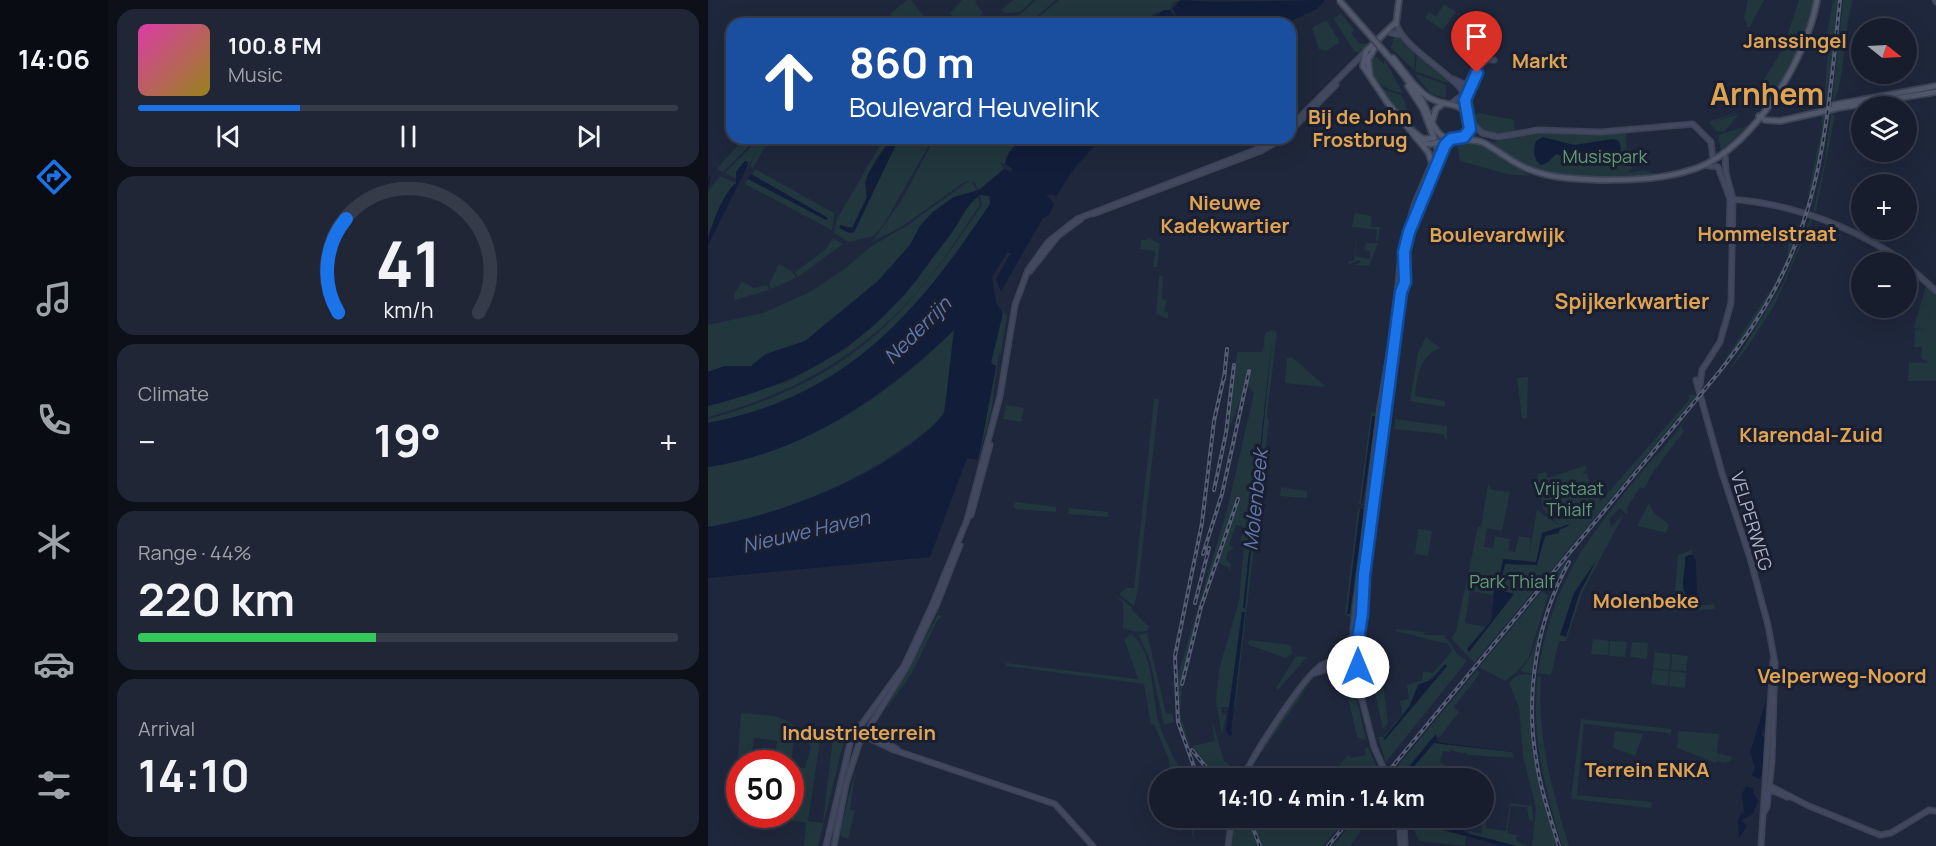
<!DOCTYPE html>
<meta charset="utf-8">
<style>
body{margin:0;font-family:Manrope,sans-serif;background:#202635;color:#f1f3f6;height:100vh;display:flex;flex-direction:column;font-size:22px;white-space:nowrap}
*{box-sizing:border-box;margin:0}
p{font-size:20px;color:#9ea2aa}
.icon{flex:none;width:33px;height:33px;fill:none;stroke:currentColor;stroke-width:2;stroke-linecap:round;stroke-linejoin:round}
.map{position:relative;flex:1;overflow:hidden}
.panel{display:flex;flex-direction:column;gap:9px;padding:9px;background:#0d1019;width:600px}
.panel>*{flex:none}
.top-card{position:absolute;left:18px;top:18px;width:570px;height:126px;border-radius:18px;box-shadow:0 6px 24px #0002,0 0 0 2px #363b49;background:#1a4fa0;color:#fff;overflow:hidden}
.needle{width:39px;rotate:108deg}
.tools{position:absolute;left:1143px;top:18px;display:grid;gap:12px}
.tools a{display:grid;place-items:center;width:66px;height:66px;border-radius:50%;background:#171d2d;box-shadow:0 6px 24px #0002,0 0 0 2px #363b49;font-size:30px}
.speed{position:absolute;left:18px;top:750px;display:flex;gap:12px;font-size:30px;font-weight:700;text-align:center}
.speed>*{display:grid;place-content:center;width:78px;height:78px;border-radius:50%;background:#171d2d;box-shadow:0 6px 24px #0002,0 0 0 2px #363b49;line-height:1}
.speed .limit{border:9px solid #d22;background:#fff;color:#111}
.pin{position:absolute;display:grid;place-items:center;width:51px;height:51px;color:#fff;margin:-62px -26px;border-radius:50% 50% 50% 0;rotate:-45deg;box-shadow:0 0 6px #0007}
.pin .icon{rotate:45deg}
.me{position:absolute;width:66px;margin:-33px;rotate:0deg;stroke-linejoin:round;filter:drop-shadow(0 0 4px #0008)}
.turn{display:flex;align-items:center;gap:21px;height:126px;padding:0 24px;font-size:27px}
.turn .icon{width:78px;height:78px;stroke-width:2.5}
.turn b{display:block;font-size:42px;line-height:51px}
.big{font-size:45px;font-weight:700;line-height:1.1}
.panel .tile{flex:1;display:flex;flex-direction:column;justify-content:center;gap:9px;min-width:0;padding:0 21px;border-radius:18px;background:#202635}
.panel .dial{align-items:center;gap:0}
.dial svg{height:156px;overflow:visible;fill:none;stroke:#363b49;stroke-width:7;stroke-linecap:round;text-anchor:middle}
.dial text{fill:#f1f3f6;stroke:none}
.song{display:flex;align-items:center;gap:18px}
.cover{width:72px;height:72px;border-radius:9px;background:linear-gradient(135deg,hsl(320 70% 55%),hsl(50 70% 35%))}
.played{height:6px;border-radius:3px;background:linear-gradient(90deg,#1a73e8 30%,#363b49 30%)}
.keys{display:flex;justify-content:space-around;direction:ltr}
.heat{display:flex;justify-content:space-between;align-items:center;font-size:33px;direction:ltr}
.charge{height:9px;border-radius:4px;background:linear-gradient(90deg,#34c759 44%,#363b49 0)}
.trip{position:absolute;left:441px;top:768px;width:345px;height:60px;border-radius:30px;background:#171d2d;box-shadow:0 6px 24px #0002,0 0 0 2px #363b49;font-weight:700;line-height:60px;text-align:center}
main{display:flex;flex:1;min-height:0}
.tab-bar{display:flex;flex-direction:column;width:108px;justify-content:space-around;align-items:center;background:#090c12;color:#9ea2aa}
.tab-bar .icon{width:42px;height:42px}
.tab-bar .current{color:#1a73e8}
.tab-bar b{font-size:27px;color:#f1f3f6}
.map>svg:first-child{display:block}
.green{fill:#21363d;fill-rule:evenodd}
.water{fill:#121d3a}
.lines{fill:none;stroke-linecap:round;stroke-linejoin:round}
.stream{stroke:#121d3a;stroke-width:1.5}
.secondary-casing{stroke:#3c4355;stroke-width:7}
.primary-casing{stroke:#3c4355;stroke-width:8}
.secondary{stroke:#41485f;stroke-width:4}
.primary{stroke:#51586c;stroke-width:4.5}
.rail-casing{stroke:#545d74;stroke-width:4}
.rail{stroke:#191f30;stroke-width:1.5;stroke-dasharray:4.5;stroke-linecap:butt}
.primary-bridge-casing{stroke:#3c4355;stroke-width:8;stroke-linecap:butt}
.primary-bridge{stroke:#51586c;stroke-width:4.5}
.route-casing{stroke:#114b97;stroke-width:15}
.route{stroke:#1a73e8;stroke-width:10}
.labels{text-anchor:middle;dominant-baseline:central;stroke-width:6;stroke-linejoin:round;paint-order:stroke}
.park-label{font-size:18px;fill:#629c77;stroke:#191f30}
.street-label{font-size:18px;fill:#aeb4c8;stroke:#191f30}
.neighbourhood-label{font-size:20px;font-weight:bold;fill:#dfa352;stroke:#191f30}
.water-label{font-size:20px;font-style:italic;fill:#6378ab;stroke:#191f30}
.quarter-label{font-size:21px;font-weight:bold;fill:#dfa352;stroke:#191f30}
.town-label{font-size:30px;font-weight:bold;fill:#dfa352;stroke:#191f30}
</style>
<main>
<nav class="tab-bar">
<b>14:06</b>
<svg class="icon current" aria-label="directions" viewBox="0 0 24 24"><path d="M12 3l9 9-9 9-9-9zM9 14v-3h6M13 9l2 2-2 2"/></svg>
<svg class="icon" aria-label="music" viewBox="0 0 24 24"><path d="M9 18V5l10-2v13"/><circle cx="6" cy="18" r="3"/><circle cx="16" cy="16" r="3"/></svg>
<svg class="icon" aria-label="phone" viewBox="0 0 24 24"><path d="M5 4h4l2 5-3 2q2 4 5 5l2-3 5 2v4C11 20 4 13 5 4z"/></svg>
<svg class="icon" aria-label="climate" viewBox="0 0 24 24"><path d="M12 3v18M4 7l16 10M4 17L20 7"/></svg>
<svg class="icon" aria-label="car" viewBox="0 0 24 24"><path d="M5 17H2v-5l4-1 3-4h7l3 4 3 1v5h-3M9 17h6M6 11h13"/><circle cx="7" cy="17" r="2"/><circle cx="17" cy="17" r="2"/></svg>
<svg class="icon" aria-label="filters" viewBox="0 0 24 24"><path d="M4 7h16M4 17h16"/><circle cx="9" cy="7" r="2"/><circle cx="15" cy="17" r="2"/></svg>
</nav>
<section class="panel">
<div class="tile">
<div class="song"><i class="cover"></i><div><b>100.8 FM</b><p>Music</p></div></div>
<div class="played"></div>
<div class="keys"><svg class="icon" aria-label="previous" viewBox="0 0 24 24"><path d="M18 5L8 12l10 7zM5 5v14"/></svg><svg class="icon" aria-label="pause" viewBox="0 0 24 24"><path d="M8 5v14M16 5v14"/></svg><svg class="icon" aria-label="next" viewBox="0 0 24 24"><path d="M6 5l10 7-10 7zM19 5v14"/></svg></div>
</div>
<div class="tile dial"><svg viewBox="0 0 100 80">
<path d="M14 69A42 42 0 1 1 86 69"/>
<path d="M14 69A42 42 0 0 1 18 21" stroke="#1a73e8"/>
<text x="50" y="56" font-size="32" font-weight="700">41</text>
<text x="50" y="72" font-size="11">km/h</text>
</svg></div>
<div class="tile"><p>Climate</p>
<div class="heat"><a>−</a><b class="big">19°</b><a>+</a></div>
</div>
<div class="tile"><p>Range · 44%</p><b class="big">220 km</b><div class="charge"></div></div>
<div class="tile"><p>Arrival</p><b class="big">14:10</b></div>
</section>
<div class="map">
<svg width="1228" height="846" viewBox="0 0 1228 846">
<rect width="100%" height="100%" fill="#1f273c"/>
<path class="green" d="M199,0H203L222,24H189L182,14Z
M254,0H269L267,2L275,13L264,24H254L248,15L245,17L242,13Z
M305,0H325L312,12L296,13L293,10Z
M328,0H348L320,24H289L297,17L311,15Z
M351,0H473L465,3L462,10L447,13L432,24H322Z
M1040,0H1056L1041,28L1036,18Z
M1091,0H1107C1097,39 1081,74 1057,107H1049L1045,98L1075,48Z
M1125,0H1130L1120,104L1116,101L1120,49L1117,47Z
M1135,0H1144V4C1137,20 1136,95 1124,103Z
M736,4L748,12L735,30L717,18L721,12L728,16Z
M633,13L646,30L643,33L652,44L662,43L651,52L646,51L627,21L626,18Z
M618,20L632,42L618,51L611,49L604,28Z
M686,37H690L707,53L706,70L683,48Z
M709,54L740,81V83L707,71Z
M669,57L676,64V59L695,93C679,91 661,82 663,58Z
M706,73L738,85V98L723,94Z
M673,89L693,95L696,100L695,94L699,112L710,131L708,132L680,101Z
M771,113L806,120L807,132C788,134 773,136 763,116Z
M1028,113H1030L1005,122L1031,114L1016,132L1008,131L1002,124V121Z
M1123,113L1127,116L1108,211L1105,212L1117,160Z
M1119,114L1113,156L1099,210L1102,195L1100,194L1114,129V116Z
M1040,126L1013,150L1010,135Z
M918,132L919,157L922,144L924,161L919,162L924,168L919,173L937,170L948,175C893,182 831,183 784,145L785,142L831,133L874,135Z
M36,138H49L15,172L9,169Z
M52,138H62L45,168L42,166L49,149L37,173L40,164L37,161L28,172L30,180L17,173Z
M176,138H183C172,154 153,176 159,197L144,229L132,226L137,232H146L191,138H225L176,224L166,236L140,242L126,233L129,219Z
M227,138L316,139L298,157L297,164L292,162L296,169L271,190L266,182L258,181L192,228L165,241L193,201Z
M749,142L773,144L822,176L799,174L752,161Z
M47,169L126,213L124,230L37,184L40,179L48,182L118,220L120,218L44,175Z
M12,176L28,183L12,207L0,235V191Z
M259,182H264L269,191L246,197L225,212L212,226L202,245L170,281L97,341L58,354L43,366H17L0,372V325L55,313L104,291L139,267L162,247L200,225Z
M280,194L282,204C207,316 139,395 0,423V419C139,381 195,322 274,205L272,195Z
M270,196L272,205C252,235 232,266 208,293C152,357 81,395 0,417V406L81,381L139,348L197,295L242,234L258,207Z
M647,213L664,216L663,227H672L670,241L666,240L668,239L669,230L644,227Z
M1096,216L1098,217C1084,255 1048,337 1016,361L1067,283L1079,259L1081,237L1088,238L1090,226H1092Z
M1103,218L1104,221L1066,306L1038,349L1021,371L1075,283Z
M125,238L135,244L90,277L87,272L117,250Z
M440,238L452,244L449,267H445L447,251L432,249L433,240H439Z
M643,238L649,240L647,256L662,259V251L656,250L658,243H670L661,266L647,265L653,262L651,260L640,265L641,261H646L648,240Z
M71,264L84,271L88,278L63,289L61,284Z
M451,275L455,276L454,299L459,300L456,311L460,312V319L449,314L448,319Z
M34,281L46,288L59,285L61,290L27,300L26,294Z
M1218,285L1228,295V381H1200L1201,362L1221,363L1213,358L1214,347H1206L1207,329L1216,330L1206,328Z
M294,310L299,316L293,353H291L283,413L270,460L288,367L283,363Z
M247,329L239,405C233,422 218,431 205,441C145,486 74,513 0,527V467C96,452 180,397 247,329Z
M564,330L569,332L559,416L561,421L527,708L525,707L536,612L521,707H513L515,721V714H518L514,734L508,702L511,669L531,601L536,545L532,543L536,527L528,525L521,545L526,548L520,552L518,559L523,564L522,571L520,567L509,563L530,495L494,601L475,672L472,715L485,754L471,720L468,699L471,671L519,510L546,393L539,385L542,365L533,399L519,434L529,352H555L557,333ZM564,340L537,608H535Z
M718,337L732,348C711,357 710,374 707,396L737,401V407L702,401L710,353Z
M584,357L617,386V387L577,383L579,358Z
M820,377L819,418H814L809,378Z
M981,395H989L766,663L743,638L748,631L770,527H773L780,484L784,490L802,492L794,531L779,528L776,547L785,548L787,536L802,539L800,551L807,552L811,536L823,538L821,555L829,510L852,526L835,509L829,474L838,472L840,478L878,465L879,470L874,474L879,473L883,486L888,484L886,493L893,501L981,400ZM762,591L785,595L783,620L778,627L757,623Z
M446,399H451L430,589L426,606L411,594L418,588H426Z
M298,405L316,408L313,422L295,419Z
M663,412L670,414L661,506L651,504ZM665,416L667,417L656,504L653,503Z
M979,416L980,417L973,426L976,431L946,471L936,489L932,487L919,508L920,513L918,514L912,508L901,519L903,527L916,514L875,591L858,641H851L843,675L830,673C845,583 874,545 930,476C946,457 967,437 979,416ZM888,561L871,594L858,636L852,635L866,593Z
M687,419L739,426V442L735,434L686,429Z
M674,450L677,458L659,586L657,575Z
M573,487L579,488V491L580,488L586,489L585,491L587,489L599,491V498L572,496Z
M308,502L348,507V512L308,509L305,506Z
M941,503L946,513L961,524L958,533L929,526Z
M361,508L400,512V517L360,514Z
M650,508L661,509L643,618L637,614Z
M710,529L724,531L720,556L707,554Z
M984,550L989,606L1006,604L1007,609L965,612L970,555Z
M862,557L843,597L831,642L826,674L812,671L823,655L845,592L840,585L837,587Z
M834,591L840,596L821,657L810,671L797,681L771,667Z
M406,594L425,608L423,609L441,627L439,631L428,632L415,628V603Z
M230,615L234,616L229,621L204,673L176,712Z
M692,629L715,632L717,635H736L750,655L759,661L678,762L670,737H675L694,714L692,701L701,699L699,685L714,680L715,671L725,673L744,651L740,644L688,631V629L696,631ZM737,665L738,666L676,740L720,681Z
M439,633L458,713L464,714L466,722L456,725L442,661L431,635Z
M423,634C447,652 443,697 451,723C457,742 468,760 476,778H471L467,772L469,778H462L461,760L446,724L443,725L436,684L298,666V663L430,679L416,639Z
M885,639L901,641L900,655L883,654Z
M543,640L583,645L584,654L578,658L541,645L539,642Z
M902,641L919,642L917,657L901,656Z
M924,642L940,643L939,659L922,657Z
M947,652L963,654L961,670L945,668Z
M964,654L980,656L978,671L963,670Z
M588,656L599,657L570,690L568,688Z
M660,661H672L680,723L675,729Z
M945,669L961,671L960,686L943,684Z
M769,670L772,673L746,707L751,712L731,738L730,736L723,739L692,778H685L683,774Z
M962,671L978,673L977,688L961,686Z
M609,673L554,752H553L572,719Z
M815,674L824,675C820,741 830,784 849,846H824L828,808L815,755L811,708L801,683L807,677Z
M830,676L833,677C829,736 844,790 861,846H854C838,790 822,735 830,676Z
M644,680L658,739V740L649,737L637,684V682Z
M33,713C52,715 76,714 87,727L83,766L82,764L66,763L69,741L46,738L43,762L33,761L32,764L29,792L31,799L27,796Z
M503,717L516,761L533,774L532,778H527L524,770L525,778H509L484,746L507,741Z
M873,719L964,729L962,736L960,733L876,724L869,795L944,802L943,808L863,799Z
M99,727L114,728L100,821L115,823L125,737L124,729L137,736L110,846H96L98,823L63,817V815L82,814L87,793L84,792L86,767L97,768L103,746L96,739L99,736Z
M907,731L935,734L927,756L905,748Z
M970,731L1011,734L1009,753L1024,757L1023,761L1016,763L1009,761L1008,763L969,748Z
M725,743L804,752L806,758L760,755L756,752L755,754L743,750L741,752L735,751L732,762L737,765L731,778H723L718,773L721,772L720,769L714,766L712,768L715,773H709L704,778H696Z
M660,747L671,772L668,777L643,778L658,767L638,778H619L629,769L626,764L630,767L641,754L642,758L658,755L657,748Z
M148,769L142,809L147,810L140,839L133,836L132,831Z
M802,803L824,806L825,821L821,820L819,807L803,806L799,833L809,835L808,841L820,846H809L761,834V831L773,834L776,806H779L778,828L798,831Z
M467,818H485L486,843L483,828L471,831Z
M526,818H539L550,846H524Z
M543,818H639L615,846H554Z
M648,818H662L642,846H625Z
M715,820L720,827L758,836L757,846L711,841L704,826Z"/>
<path class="water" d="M473,0L506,2L617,0L609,9L576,24H437L456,10H462L470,21L465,8Z
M835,137L866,145L905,139L911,141L913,149L909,153C890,147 886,165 867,161C860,160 854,156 848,154L839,163L833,165C825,160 825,149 828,141Z
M183,138H191L146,232L142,233L131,228L132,225L144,228L159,197L157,182L160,174Z
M321,138H394L368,166L348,196L338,194L346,204L341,215L335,218L293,291L288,279L303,253H299L284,277L288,303L295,313L283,363L288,366L273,447L269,460L259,458L222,557L0,578V527C72,516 188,471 236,414L246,330C176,396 98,452 0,467V423C138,397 208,315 282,204V196L272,195C257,206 253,220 243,234C234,245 226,256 218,267C161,346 92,383 0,406V372L17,366H43L58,354L97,341L170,281L202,245L212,226L225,212L246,197L271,190L296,169L303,172L304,168L297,164L301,152L312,141L325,143Z
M37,161L40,162L39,167L0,245C0,231 16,191 28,183V172Z
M43,174L120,218L118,220L40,179Z
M564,340L537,608H535Z
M664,416L668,417L654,504H653Z
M652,508L656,510L642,614H639Z
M852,527L851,533L837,536L829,565L797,564L791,589L806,594L761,652L759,649L783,621L786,589H789L795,559L828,562L834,533Z
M981,555H985L988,562L989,597L985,600C967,593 979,571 977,557Z
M888,561L871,594L858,637L852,635L866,593Z
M534,612H537L523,732L525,734L521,736L518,730L519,721Z
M737,664L739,666L677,740L675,739L701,707L710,685L725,679Z
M1058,700L1057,724L1054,735L1056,738L1054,774L1051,779L1044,776L1047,767L1042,753Z
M728,734L729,741L735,743L805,752L726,743L696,778H692Z
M1038,786L1046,789L1045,793L1050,800L1045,814L1033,820L1039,826L1031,838L1030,821L1033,813H1036L1034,794Z
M713,818L741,827L749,823L758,833L809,846H793L723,826L716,827Z"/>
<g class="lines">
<path class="stream" d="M0,186L2,176
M851,529L860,525"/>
<g class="secondary-casing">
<path id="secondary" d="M1227,0L1228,2
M688,23C693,47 751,78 755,93
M683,33L694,35
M745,79L760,86
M744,103L753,96L771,59L786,60
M758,112C756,97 766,68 780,59
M763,122L774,133L790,137L830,130L893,132L985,124L1003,142L1005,159
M582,127L658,51
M582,131L628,85
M996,165L1010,167L1022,199L1021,236
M1022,199C1087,204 1143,226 1197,262
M385,214L553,151L575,138
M696,251L707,216L740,141
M1198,264L1228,291
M322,271L350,236L373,219
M988,380L1014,473L1042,558L1060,625L1067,663L1064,761L1059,807L1055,814
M992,385L994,370L1012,342L1023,303L1025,199L1018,173L1017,153
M263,515L282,445
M639,658L643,638
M607,673L646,661
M650,675L653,603L693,292L697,282L695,259
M149,727L189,749
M146,731L186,750L347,804L385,846
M535,778C544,757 596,675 614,665C623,660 636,658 646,658
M680,778L666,747L646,668L645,629L672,406L686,325L693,253L706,205L729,151L727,135
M1062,786L1101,806L1172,835L1183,833L1221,810L1228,811
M1061,789L1079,797
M691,818L693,846
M696,818L697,846
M118,846L143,739L196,666L223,608L259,520L292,396L307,305L320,270L340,242L369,219L555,147L570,138
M126,846L138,784L151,744L199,666L229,604L252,545
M520,846L524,818
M1053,846L1065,661"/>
</g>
<g class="primary-casing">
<path id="primary" d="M688,22L658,51L655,66L679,102L720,152L724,163
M688,24L691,0
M674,49C688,65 702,82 713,99C720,110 723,127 733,135C744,145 763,136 776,143C793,152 805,164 823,170C846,179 871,179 895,180C927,180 959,179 989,168C1046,147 1099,58 1109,0
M685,58C696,71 706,88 720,97C738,109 760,98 763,127L754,139
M662,75L660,60L667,47
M700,86L715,109L726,138L715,139L702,129
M1126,105L1228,86
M1051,116L1057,120L1072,121L1130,108L1228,92
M725,119L728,109L736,103
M713,143L724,144L743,139"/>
</g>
<use href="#secondary" class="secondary"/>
<use href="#primary" class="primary"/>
<g class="rail-casing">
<path id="rail" d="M516,379L519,349
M506,490L518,433L526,365
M495,554L514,494L541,371
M487,603L501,548
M474,684L493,607L530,499
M484,750L507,778
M490,778L470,722L467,656L494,523L506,421L517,372
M675,778L1012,371C1112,246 1116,152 1132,0
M541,818L552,846
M620,846L643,818
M851,846C842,817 832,788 828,758C817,693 829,620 861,562"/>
</g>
<use href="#rail" class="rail"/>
<g class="primary-bridge-casing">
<path id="primary-bridge" d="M631,0L674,49"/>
</g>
<use href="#primary-bridge" class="primary-bridge"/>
</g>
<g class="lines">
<g class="route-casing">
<path id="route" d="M650,667V639L654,614L656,575L693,292L697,282L696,252L701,232L737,145L743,139L756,137L762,129L757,100L769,73"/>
</g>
<use href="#route" class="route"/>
</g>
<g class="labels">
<g class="park-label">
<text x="897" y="156">Musispark</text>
<text x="861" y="488">Vrijstaat<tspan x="861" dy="21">Thialf</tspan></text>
<text x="804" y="581">Park Thialf</text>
</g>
<g class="street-label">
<text transform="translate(1044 521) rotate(73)">VELPERWEG</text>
</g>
<g class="neighbourhood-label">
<text x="1087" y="40">Janssingel</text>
<text x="832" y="60">Markt</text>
<text x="652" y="116">Bij de John<tspan x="652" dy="23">Frostbrug</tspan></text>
<text x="517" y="202">Nieuwe<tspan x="517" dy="23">Kadekwartier</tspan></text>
<text x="1059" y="233">Hommelstraat</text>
<text x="789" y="234">Boulevardwijk</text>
<text x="1103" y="434">Klarendal-Zuid</text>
<text x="938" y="600">Molenbeke</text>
<text x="1134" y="675">Velperweg-Noord</text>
<text x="151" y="732">Industrieterrein</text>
<text x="939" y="769">Terrein ENKA</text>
</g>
<g class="water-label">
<text transform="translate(209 330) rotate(-45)">Nederrijn</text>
<text transform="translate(547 500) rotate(-84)">Molenbeek</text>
<text transform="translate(98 531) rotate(-13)">Nieuwe Haven</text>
</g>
<g class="quarter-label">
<text x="924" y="301">Spijkerkwartier</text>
</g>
<g class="town-label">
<text x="1059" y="93">Arnhem</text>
</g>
</g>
</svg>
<div class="tools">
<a><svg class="needle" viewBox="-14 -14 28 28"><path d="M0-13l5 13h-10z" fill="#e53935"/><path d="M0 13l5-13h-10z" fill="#9ea2aa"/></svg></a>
<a><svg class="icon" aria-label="layers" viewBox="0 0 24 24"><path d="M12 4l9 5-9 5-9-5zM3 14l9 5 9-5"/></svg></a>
<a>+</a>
<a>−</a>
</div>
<div class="speed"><div class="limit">50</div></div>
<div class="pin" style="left:769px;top:73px;background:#d93025"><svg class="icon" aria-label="arrive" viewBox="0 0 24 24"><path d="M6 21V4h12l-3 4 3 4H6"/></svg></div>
<svg class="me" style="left:650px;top:667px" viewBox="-20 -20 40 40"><circle r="19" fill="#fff"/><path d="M0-13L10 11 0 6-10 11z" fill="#1a73e8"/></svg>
<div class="trip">14:10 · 4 min · 1.4 km</div>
<div class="top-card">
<div class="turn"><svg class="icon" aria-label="ahead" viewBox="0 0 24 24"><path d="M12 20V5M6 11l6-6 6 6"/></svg><div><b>860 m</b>Boulevard Heuvelink</div></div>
</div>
</div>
</main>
